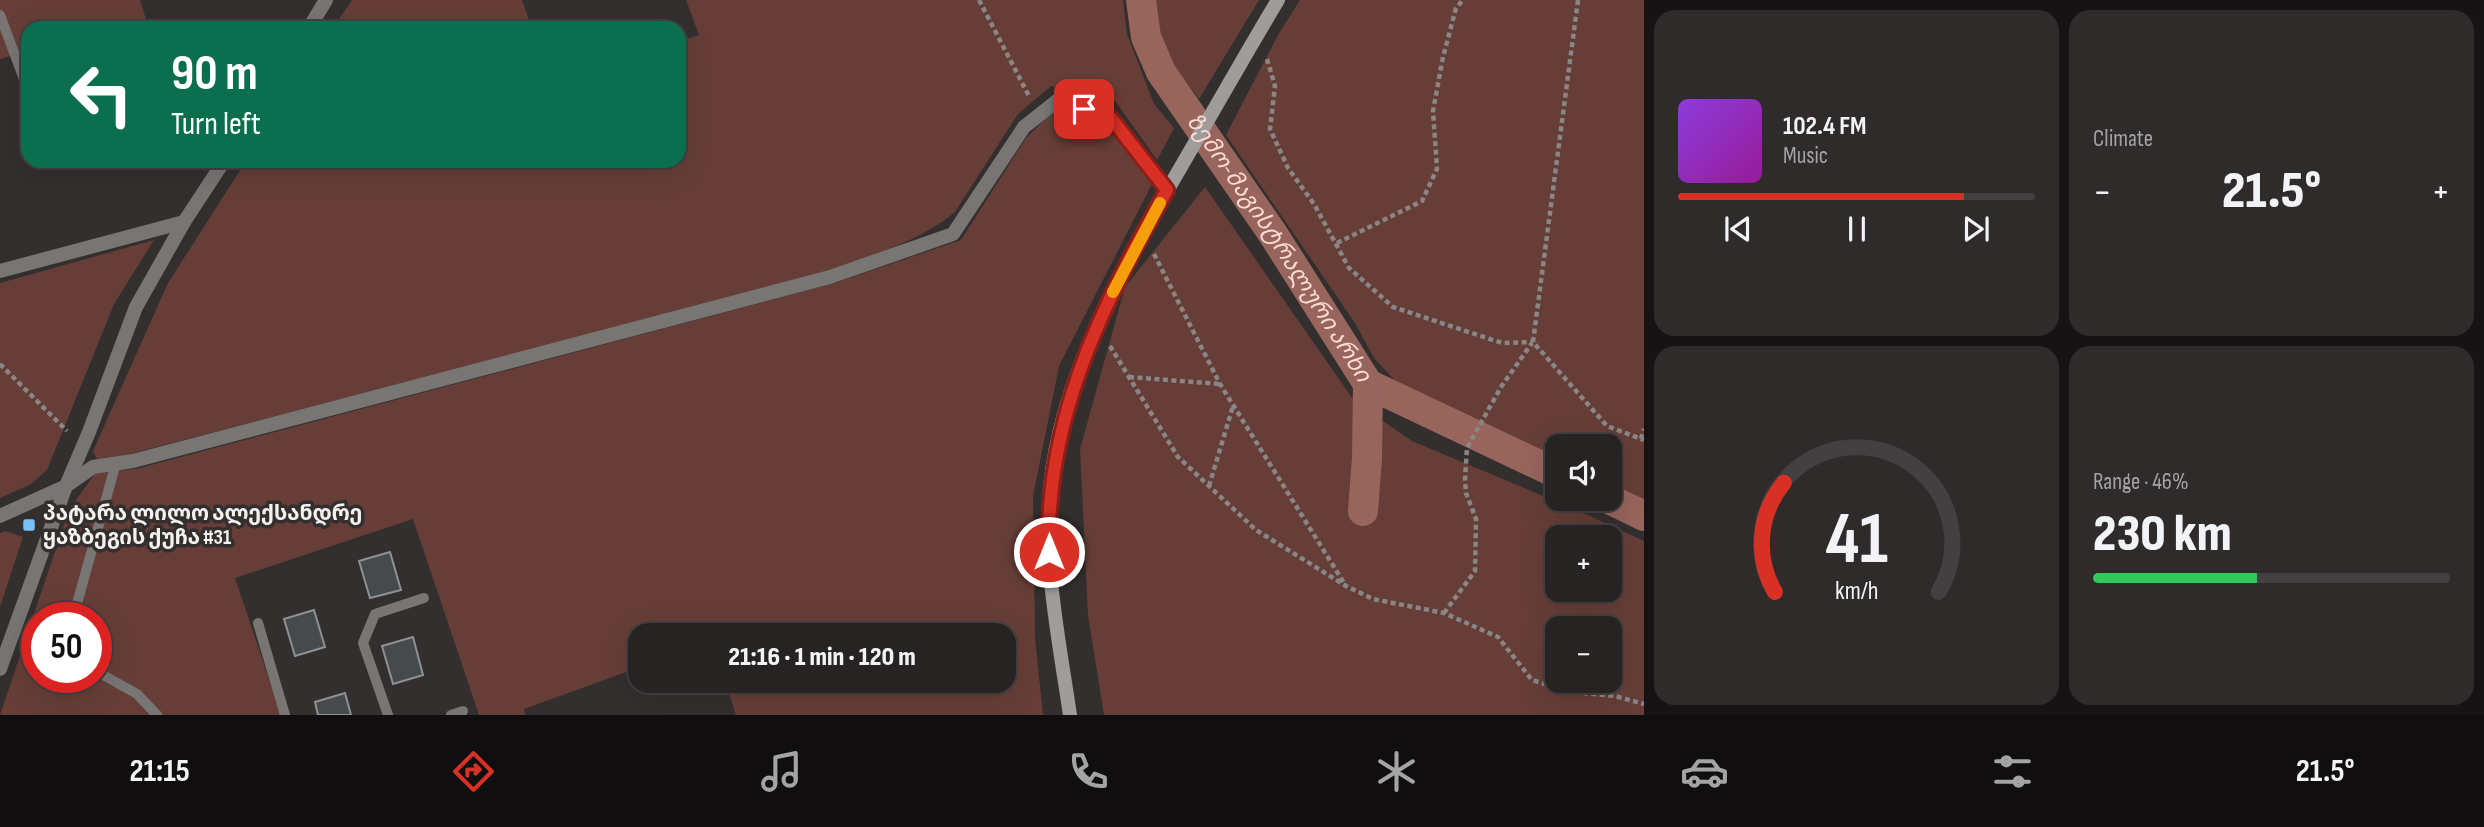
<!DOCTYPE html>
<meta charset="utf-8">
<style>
body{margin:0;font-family:"Sofia Sans Condensed","Noto Sans Georgian",sans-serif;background:#2f2b2b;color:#f1f3f6;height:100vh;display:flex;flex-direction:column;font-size:26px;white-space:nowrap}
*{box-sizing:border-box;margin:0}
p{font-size:23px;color:#a4a4a6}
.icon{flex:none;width:38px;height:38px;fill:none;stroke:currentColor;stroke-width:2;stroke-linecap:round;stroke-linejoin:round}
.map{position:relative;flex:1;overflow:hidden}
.details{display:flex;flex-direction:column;gap:10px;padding:10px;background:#151313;width:840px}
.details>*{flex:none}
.hud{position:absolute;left:21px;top:21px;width:665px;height:147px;border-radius:21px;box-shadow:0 7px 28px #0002,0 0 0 2px #434041;background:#0b6e4f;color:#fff;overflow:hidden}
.buttons{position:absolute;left:1545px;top:434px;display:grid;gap:14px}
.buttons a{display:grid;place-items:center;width:77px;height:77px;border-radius:14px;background:#272323;box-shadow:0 7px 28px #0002,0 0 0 2px #434041;font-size:35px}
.speed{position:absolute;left:21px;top:602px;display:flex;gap:14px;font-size:35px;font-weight:700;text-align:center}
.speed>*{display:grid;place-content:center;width:91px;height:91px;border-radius:50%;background:#272323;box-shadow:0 7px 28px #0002,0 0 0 2px #434041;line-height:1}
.speed .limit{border:10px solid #d22;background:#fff;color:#111}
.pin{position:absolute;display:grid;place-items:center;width:60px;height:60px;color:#fff;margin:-30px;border-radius:14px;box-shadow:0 4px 10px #0006}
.me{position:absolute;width:77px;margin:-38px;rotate:0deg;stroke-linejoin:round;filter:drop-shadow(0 0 5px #0008)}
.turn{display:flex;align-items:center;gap:24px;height:147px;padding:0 35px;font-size:32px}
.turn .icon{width:91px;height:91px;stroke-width:2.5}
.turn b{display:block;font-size:49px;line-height:60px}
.big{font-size:52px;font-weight:800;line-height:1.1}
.details .widget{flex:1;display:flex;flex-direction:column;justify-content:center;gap:10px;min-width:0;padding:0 24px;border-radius:21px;background:#2f2b2b}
.details .dial{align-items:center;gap:0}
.dial svg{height:182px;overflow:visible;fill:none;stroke:#434041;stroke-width:7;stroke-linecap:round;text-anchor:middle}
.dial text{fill:#f1f3f6;stroke:none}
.song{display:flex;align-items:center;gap:21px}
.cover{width:84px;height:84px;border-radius:10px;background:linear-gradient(135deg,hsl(270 70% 55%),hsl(300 70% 35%))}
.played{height:7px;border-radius:4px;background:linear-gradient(90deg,#d93025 80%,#434041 80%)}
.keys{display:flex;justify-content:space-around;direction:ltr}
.heat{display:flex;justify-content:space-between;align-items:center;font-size:38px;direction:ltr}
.charge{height:10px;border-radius:5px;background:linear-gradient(90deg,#34c759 46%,#434041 0)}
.details .tiles{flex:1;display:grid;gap:10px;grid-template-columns:repeat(2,1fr)}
.trip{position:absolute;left:628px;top:623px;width:388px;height:70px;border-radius:21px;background:#272323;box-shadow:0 7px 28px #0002,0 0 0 2px #434041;font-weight:800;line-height:70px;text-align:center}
.tab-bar{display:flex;height:112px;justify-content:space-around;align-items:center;background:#100e0e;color:#a4a4a6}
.tab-bar .icon{width:49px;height:49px}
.tab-bar .selected{color:#d93025}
.tab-bar b{font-size:32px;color:#f1f3f6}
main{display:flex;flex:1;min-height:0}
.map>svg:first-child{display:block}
.green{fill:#663e37;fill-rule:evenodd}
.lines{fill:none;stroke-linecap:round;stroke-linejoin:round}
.canal{stroke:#97655c;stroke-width:30}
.building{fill:#464a4c;stroke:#8d9194;stroke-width:2}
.path{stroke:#8a8685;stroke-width:4.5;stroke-dasharray:5 3.5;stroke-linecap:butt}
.service{stroke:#787675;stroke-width:10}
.minor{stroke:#787675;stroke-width:14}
.tertiary{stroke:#787675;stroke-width:14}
.secondary{stroke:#a09c9c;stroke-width:14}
.route-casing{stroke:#8d1f18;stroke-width:18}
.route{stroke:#d93025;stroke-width:12}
.slow{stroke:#f59e0b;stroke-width:12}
.poi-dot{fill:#79bff8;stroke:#342f2f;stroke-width:2.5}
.labels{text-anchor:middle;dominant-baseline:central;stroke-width:7;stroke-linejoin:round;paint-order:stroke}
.poi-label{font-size:21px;font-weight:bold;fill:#f4f1f0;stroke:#342f2f;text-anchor:start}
.water-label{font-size:23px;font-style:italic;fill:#fddbd5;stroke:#342f2f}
</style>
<main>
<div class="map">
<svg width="1644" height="715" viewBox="0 0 1644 715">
<rect width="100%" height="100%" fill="#342f2f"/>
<path class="green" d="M0,0H140L146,19L113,28H28V51L0,59Z
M352,0H522L532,28H333Z
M686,0H1123L1127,34L1154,104L1174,128L1157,160L1116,102L1051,86L1018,114L955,212C920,242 870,255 827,272L107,460L97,459L93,451L168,283L246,161H679V42L699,35Z
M1152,0H1259L1199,99L1165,54L1154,19Z
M1300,0H1644V503L1610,487V446H1558L1557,461L1400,386L1374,358L1355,323L1226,135L1278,35Z
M1056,108L1105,125L1152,184L1059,366L1033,496L1035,638L1043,715H736L725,681H1004V635H640V667L524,709L525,715H479L413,519L235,578L281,715H0L69,510L96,472L136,469L835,283L961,240L1026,138ZM37,618H96V677H37Z
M1205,187L1355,402L1412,441L1579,511L1644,541V715H1104L1088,615L1080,449L1125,287ZM1558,537H1610V590H1558ZM1558,628H1610V681H1558Z
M154,240L114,304L47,470L31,484L0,498V283Z
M5,531L23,537L0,607V533Z"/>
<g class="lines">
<g class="canal">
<path id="s1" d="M1141,0L1146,37L1161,72L1273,234L1368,384L1558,474"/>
<path d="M1609,499L1644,516"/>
<path d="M1363,511L1367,458L1368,384"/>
</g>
</g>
<path class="building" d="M390,552L401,590L370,598L359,561Z
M314,610L325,647L295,656L284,619Z
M413,637L423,675L393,684L382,646Z
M345,693L351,715H318L315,702Z"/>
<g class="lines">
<path class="path" d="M979,0L1030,98
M1578,0L1533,342L1607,426L1644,440
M1267,59L1275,86L1270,129L1288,168L1314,204L1349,268L1393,307L1502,343L1533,342
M1337,243L1422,201L1437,169L1433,111L1443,57L1456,8L1463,0
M1154,254L1220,384L1344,583
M1110,346L1178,457L1256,530L1346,586L1373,599L1444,613L1498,637L1532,680L1571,692L1615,696L1644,704
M0,364L67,431
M1129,377L1220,384
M1641,439L1644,429
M1209,486L1233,406
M1444,613L1475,571L1476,519L1466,493L1465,479L1467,448L1501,387L1532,343"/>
<path class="service" d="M0,15L28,90
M73,618L116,463
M258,623L285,715
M96,671L137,694L157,715
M388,715L363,643L375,614L424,598
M451,715L463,711"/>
<path class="minor" d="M0,271L184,222
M0,516L66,486L93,467L133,461L830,277L953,234L1024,127L1058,100L1111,118L1167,190"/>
<path class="tertiary" d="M309,28L326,0
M0,669L66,486L89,432L136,307L184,222L224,161"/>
<path class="secondary" d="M1070,715C1059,640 1043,564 1050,488C1061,373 1125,263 1182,165C1214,110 1245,55 1278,0"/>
</g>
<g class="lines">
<g class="route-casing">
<path id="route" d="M1049,552C1045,418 1103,304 1167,190L1111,118L1084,109"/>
</g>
<use href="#route" class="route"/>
<path class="slow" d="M1113,292L1160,203"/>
</g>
<rect class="poi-dot" x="22" y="518" width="14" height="14" rx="3.5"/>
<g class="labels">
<g class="poi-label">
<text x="43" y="513">პატარა ლილო ალექსანდრე<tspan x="43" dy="24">ყაზბეგის ქუჩა #31</tspan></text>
</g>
<g class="water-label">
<text stroke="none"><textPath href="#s1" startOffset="287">ზემო-მაგისტრალური არხი</textPath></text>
</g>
</g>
</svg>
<div class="buttons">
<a><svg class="icon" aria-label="sound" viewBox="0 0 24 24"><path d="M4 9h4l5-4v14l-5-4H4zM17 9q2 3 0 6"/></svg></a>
<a>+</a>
<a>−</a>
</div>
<div class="speed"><div class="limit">50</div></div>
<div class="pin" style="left:1084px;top:109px;background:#d93025"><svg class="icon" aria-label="arrive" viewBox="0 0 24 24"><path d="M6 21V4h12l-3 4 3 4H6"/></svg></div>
<svg class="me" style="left:1049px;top:552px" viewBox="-20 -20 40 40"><circle r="17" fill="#d93025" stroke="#fff" stroke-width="3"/><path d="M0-11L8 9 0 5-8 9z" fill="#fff"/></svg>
<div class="trip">21:16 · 1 min · 120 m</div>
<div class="hud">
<div class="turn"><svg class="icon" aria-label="left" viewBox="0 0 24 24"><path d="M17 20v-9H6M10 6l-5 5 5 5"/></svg><div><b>90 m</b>Turn left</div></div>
</div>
</div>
<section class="details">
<div class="tiles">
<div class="widget">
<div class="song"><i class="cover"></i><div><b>102.4 FM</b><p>Music</p></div></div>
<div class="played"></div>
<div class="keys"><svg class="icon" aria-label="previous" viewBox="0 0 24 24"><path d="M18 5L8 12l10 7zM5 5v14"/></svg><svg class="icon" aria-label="pause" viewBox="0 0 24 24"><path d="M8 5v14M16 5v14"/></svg><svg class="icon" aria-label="next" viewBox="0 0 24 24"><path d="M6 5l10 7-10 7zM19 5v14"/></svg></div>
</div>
<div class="widget"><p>Climate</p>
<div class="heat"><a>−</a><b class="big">21.5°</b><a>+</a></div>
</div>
<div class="widget dial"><svg viewBox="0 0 100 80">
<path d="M14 69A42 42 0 1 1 86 69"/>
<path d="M14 69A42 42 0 0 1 18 21" stroke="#d93025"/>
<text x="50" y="56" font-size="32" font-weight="700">41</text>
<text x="50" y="72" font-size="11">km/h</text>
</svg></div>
<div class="widget"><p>Range · 46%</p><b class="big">230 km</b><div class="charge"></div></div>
</div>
</section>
</main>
<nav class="tab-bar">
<b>21:15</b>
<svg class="icon selected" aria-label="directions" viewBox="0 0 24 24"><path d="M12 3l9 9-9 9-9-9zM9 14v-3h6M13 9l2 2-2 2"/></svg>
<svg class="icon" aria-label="music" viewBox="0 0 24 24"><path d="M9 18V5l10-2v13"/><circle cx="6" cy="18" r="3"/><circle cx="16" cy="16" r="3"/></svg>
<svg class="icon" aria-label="phone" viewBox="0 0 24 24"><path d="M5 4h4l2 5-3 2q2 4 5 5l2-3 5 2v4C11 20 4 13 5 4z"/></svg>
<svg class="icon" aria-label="climate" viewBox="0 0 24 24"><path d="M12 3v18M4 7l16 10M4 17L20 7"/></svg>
<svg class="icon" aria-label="car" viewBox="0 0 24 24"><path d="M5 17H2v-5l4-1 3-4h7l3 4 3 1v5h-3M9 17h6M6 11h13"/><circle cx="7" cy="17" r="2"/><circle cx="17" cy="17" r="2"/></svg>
<svg class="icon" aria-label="filters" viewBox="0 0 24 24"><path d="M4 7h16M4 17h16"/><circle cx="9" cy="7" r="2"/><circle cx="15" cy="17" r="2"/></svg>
<b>21.5°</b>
</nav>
